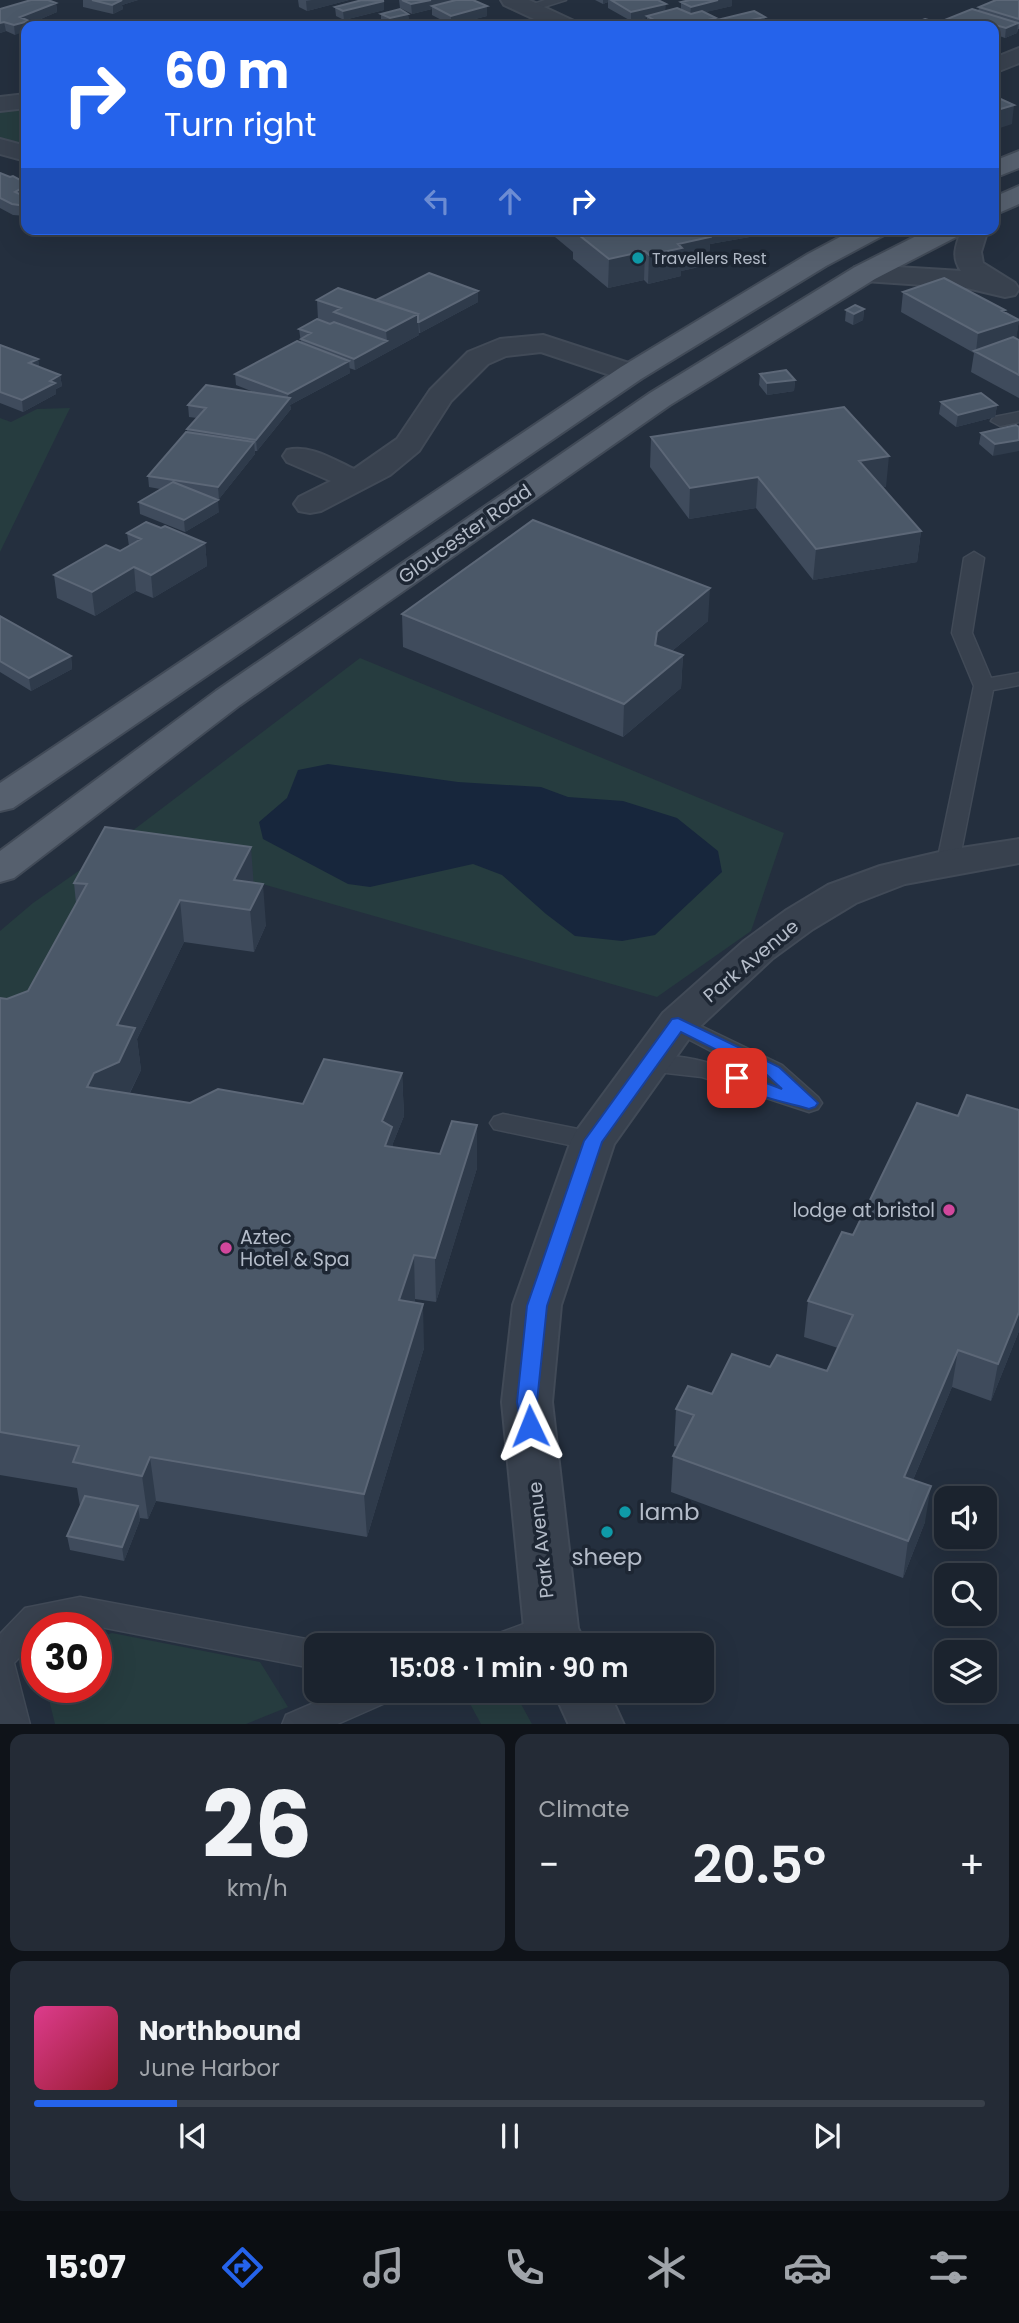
<!DOCTYPE html>
<meta charset="utf-8">
<style>
body{margin:0;font-family:Poppins,sans-serif;background:#242b36;color:#f1f3f6;height:100vh;display:flex;flex-direction:column;font-size:26px;white-space:nowrap}
*{box-sizing:border-box;margin:0}
p{font-size:23px;color:#a0a4aa}
.icon{flex:none;width:38px;height:38px;fill:none;stroke:currentColor;stroke-width:2;stroke-linecap:round;stroke-linejoin:round}
.map{position:relative;height:1724px;overflow:hidden}
.drawer{display:flex;flex-direction:column;gap:10px;padding:10px;background:#0f1319;flex:1}
.drawer>*{flex:none}
.hud{position:absolute;left:21px;top:21px;width:978px;height:214px;border-radius:14px;box-shadow:0 7px 28px #0002,0 0 0 2px #39404a;background:#2563eb;color:#fff;overflow:hidden}
.controls{position:absolute;left:934px;top:1486px;display:grid;gap:14px}
.controls a{display:grid;place-items:center;width:63px;height:63px;border-radius:14px;background:#1b232e;box-shadow:0 7px 28px #0002,0 0 0 2px #39404a;font-size:35px}
.speed{position:absolute;left:21px;top:1612px;display:flex;gap:14px;font-size:35px;font-weight:700;text-align:center}
.speed>*{display:grid;place-content:center;width:91px;height:91px;border-radius:50%;background:#1b232e;box-shadow:0 7px 28px #0002,0 0 0 2px #39404a;line-height:1}
.speed .limit{border:10px solid #d22;background:#fff;color:#111}
.pin{position:absolute;display:grid;place-items:center;width:60px;height:60px;color:#fff;margin:-30px;border-radius:14px;box-shadow:0 4px 10px #0006}
.me{position:absolute;width:77px;margin:-38px;rotate:358deg;stroke-linejoin:round;filter:drop-shadow(0 0 5px #0008)}
.turn{display:flex;align-items:center;gap:24px;height:147px;padding:0 28px;font-size:32px}
.turn .icon{width:91px;height:91px;stroke-width:2.5}
.turn b{display:block;font-size:49px;line-height:60px}
.lanes{display:flex;align-items:center;height:66px;padding:0 28px;background:#0003;justify-content:center;gap:35px;direction:ltr}
.lanes .off{opacity:.35}
.big{font-size:52px;font-weight:600;line-height:1.1}
.drawer .tile{flex:1;display:flex;flex-direction:column;justify-content:center;gap:10px;min-width:0;padding:0 24px;border-radius:14px;background:#242b36}
.drawer .dial{align-items:center;gap:0}
.dial b{font-size:91px;line-height:1}
.song{display:flex;align-items:center;gap:21px}
.cover{width:84px;height:84px;border-radius:10px;background:linear-gradient(135deg,hsl(330 70% 55%),hsl(350 70% 35%))}
.played{height:7px;border-radius:4px;background:linear-gradient(90deg,#2563eb 15%,#39404a 15%)}
.keys{display:flex;justify-content:space-around;direction:ltr}
.heat{display:flex;justify-content:space-between;align-items:center;font-size:38px;direction:ltr}
.drawer .tiles{flex:1;display:grid;gap:10px;grid-template-columns:1fr 1fr}
.tile:last-child{grid-column:span 2}
.trip{position:absolute;left:304px;top:1633px;width:410px;height:70px;border-radius:14px;background:#1b232e;box-shadow:0 7px 28px #0002,0 0 0 2px #39404a;font-weight:600;line-height:70px;text-align:center}
.tabs{display:flex;height:112px;justify-content:space-around;align-items:center;background:#0b0e12;color:#a0a4aa}
.tabs .icon{width:49px;height:49px}
.tabs .on{color:#2563eb}
.tabs b{font-size:32px;color:#f1f3f6}
.map>svg:first-child{display:block}
.green{fill:#263c3f}
.water{fill:#17263c}
.lines{fill:none;stroke-linecap:round;stroke-linejoin:round}
.service-casing{stroke:#414a57;stroke-width:3}
.minor-casing{stroke:#414a57;stroke-width:4}
.primary-casing{stroke:#414a57;stroke-width:4}
.service{fill:#38414e;fill-rule:evenodd}
.minor{fill:#38414e;fill-rule:evenodd}
.primary{fill:#56606e;fill-rule:evenodd}
.wall{fill:#3f4b5c}
.shaded-wall{fill:#2f3b4b}
.building{fill:#4b5868;stroke:#5c6777;stroke-width:2}
.route{fill:#2563eb;stroke:#184099;stroke-width:2}
.culture-dot{fill:#0f9aa8;stroke:#1d2633;stroke-width:2.5}
.hotel-dot{fill:#d1479c;stroke:#1d2633;stroke-width:2.5}
.labels{text-anchor:middle;dominant-baseline:central;stroke-width:7;stroke-linejoin:round;paint-order:stroke}
.far-poi-label{font-size:16px;fill:#b4bcc9;stroke:#1d2633;text-anchor:start}
.street-label{font-size:19px;fill:#b4bcc9;stroke:#1d2633}
.poi-label{font-size:19px;fill:#b4bcc9;stroke:#1d2633;text-anchor:end}
.near-poi-label{font-size:23px;fill:#b4bcc9;stroke:#1d2633;text-anchor:start}
</style>
<div class="map">
<svg width="1019" height="1725" viewBox="0 0 1019 1725">
<rect width="100%" height="100%" fill="#242f3e"/>
<path class="green" d="M26,108V147L0,139V111Z
M70,408L0,552V418L11,422L37,409Z
M360,658L784,833L751,931L657,997L259,883L0,1039V931L33,903L90,863Z
M112,1633L260,1662L288,1707L246,1724H55L48,1696L49,1687H96V1638Z
M463,1691H506L516,1695L532,1724H481Z"/>
<path class="water" d="M328,764L458,782L541,787L568,797L623,801L677,818L718,851L722,872L655,935L622,941L575,936L546,914L502,875L473,864L370,887L348,884L263,839L259,822L287,798L298,770Z"/>
<g class="lines">
<g class="service-casing">
<path id="service" d="M545,0H566L528,12L522,8Z
M1019,412V422L1000,426L991,421L994,417Z
M974,552L984,558L972,633L991,678L1019,673V685L993,690L959,862L956,867H940L937,862L974,686L952,633L964,558Z
M678,1015L782,1065L818,1097L822,1103L818,1109L809,1112L702,1077L640,1070L636,1064L640,1058C676,1048 733,1070 768,1081L669,1029L666,1023L669,1017Z
M503,1114L593,1132L602,1135L606,1141L602,1147L593,1150L494,1129L490,1123L494,1117Z
M80,1597L317,1641L328,1645H317V1669L80,1623L37,1628V1639L14,1663L30,1725H0V1634L25,1608Z
M551,1614L562,1618L567,1628L562,1638L542,1645H489L494,1635Z
M344,1690H397L392,1700L335,1725H282L286,1715Z"/>
</g>
<g class="minor-casing">
<path id="minor" d="M501,0H529L574,21L577,26H549L504,5Z
M1019,48V63L994,73V58Z
M26,94V108L0,111V97Z
M0,139L26,146V161L0,154Z
M962,229H988L981,252L983,263L1015,283L1019,289L1015,295L1005,297L967,288L865,281L855,279L852,273L855,267L865,265L961,271C951,257 956,245 962,229Z
M543,335L641,367L645,373L641,379L631,382L541,352L506,356L488,364L451,401L419,451L390,475L321,511L310,513L299,511L294,504L299,497L331,481L287,462L283,456L287,450C310,444 334,460 354,469L397,439L430,390L468,352L500,339Z
M1019,839V863L905,884L856,903L813,929L772,959L693,1033L614,1144L561,1305L552,1402L578,1628L586,1645H532L524,1628L502,1402L513,1305L571,1141L577,1130L663,1013L744,941L785,911L828,885L880,866L948,850Z
M553,1690H608L624,1725H569Z"/>
</g>
<g class="primary-casing">
<path id="primary" d="M1019,151V168L994,178V161Z
M1019,186V204L994,215V197Z
M855,229H888L884,235L826,266L641,379L13,808L0,811V783L621,367L808,254Z
M930,229H964L960,235L875,279L670,405L240,705L14,878L0,882V851L216,691L650,393L855,267Z"/>
</g>
<use href="#service" class="service"/>
<use href="#minor" class="minor"/>
<use href="#primary" class="primary"/>
</g>
<path class="wall" d="M83,0H138L122,5L123,9L113,14L83,7Z
M298,0H349L307,11L299,7Z
M399,0H473L487,16L451,25L432,15V9L412,14L400,8Z
M595,0H658L665,11L681,10V2L690,0H732V6L705,12L716,26H649L647,25V18L631,21L608,8V2L603,4Z
M1019,0V29H1018L1017,33L1005,38L994,34V26L937,23L978,11L979,7Z
M56,3L57,12L29,24V26H26L15,35L6,31L0,33V9Z
M335,7L384,10L344,20L336,16Z
M381,14H408L409,23L398,26H418H387L381,24Z
M721,19L765,26H720Z
M0,173L26,206V216L13,215L0,208Z
M549,229H762L761,235L710,244L708,265L681,271V276L648,284L644,280L608,288L573,259V252L549,232Z
M903,292L1005,310V313L1019,320L1016,338L1019,340V398L971,372L974,353L901,312Z
M317,300L478,302L420,333H418L419,335L355,370L349,368L350,373L290,405L291,409L257,451H255V454L219,499L211,498L219,512L185,532L140,514L139,502L160,489L149,487L148,476L187,432V429L197,418L189,417L188,405L256,393L236,385L235,374L301,343L299,329L318,320Z
M864,309L863,320L853,325L845,321L846,310Z
M0,345L38,359L39,367L60,375L62,386L56,389V394L23,412L0,403Z
M760,374L795,380L794,391L767,395L759,385Z
M941,402L997,405L995,417L956,427L939,414Z
M1016,425L993,456L979,444L981,433Z
M651,437L886,487H883L921,531L917,562L813,580L756,508L689,519L650,467Z
M161,528L205,543L207,566L153,598L136,591L95,616L57,598L54,575L120,551L129,546L127,533Z
M402,614L708,621L672,651L683,655L681,688L623,737L403,647Z
M0,616L71,656L72,669L31,691L0,672Z
M74,883H253L266,925L254,952L184,942L137,1039L141,1070L130,1093L190,1103L303,1104L402,1073L404,1116L393,1143V1147L440,1154L477,1125V1168L436,1302L415,1299L414,1303L424,1348L367,1537L156,1501L148,1519L140,1518V1520L124,1561L70,1550L67,1536L80,1506L77,1488L0,1475V998L7,999L28,991L76,903Z
M1019,1110V1331L991,1401L952,1387L913,1480L925,1522L903,1578L671,1492L673,1456L678,1447L674,1446L676,1409L712,1394L770,1367L827,1371L838,1348L804,1337L808,1301L853,1235L958,1116Z"/>
<path class="shaded-wall" d="M113,0H138L122,5L123,9L113,14Z
M312,0H349L307,11L306,1Z
M431,0H460L432,6V9L412,14L411,4Z
M603,0H608V2L603,4Z
M718,0H732V6L690,16L691,7Z
M384,1V10L344,20L343,11Z
M56,3L57,12L29,24V26H26V31L15,35L14,25L20,17Z
M666,4L665,13L647,16V18L631,21V12Z
M487,6V16L451,25V16Z
M408,14L409,23L397,26H390V18Z
M765,17V26H732V24Z
M716,18V26H683Z
M4,22L6,31L0,33V23Z
M1018,23L1017,33L1005,38L1006,28Z
M1014,105L1012,124L994,130V111Z
M26,186V198L15,192Z
M691,229H762L761,235L710,244L708,265L681,271V276L648,284L649,255L678,244Z
M645,251L644,280L608,288L609,259Z
M478,291V302L420,333L419,322Z
M864,309L863,320L853,325L854,314Z
M1005,310L1003,325L1019,320L1016,341L976,352L978,333L1002,311Z
M418,314L419,335L355,370L354,359L387,341L386,331Z
M38,359L40,370L29,363Z
M349,361L350,373L290,405L291,409L257,451L256,440L288,400V394Z
M60,375L62,386L56,389V394L23,412L22,400L50,381Z
M795,380L794,391L767,395V383Z
M997,405L995,417L956,427L958,415Z
M1019,440V451L993,456L995,444Z
M254,442L255,454L219,499L218,487Z
M889,456L886,487L856,492L859,461Z
M758,477L756,508L689,519L690,488Z
M218,500L219,512L185,532L184,520Z
M921,531L917,562L813,580L816,549Z
M205,543L207,566L153,598L151,575Z
M134,567L136,591L95,616L92,592Z
M710,588L708,621L655,665L657,632Z
M683,655L681,688L623,737L624,704Z
M71,656L72,669L31,691L29,678Z
M251,847L254,888L234,880Z
M263,884L266,925L254,952L250,910Z
M180,900L184,942L137,1039L141,1070L124,1104L87,1087Z
M402,1073L404,1116L393,1143L394,1170L387,1189L382,1121Z
M477,1125V1168L436,1302L435,1258Z
M414,1255L415,1299L401,1343L399,1300Z
M423,1304L424,1348L367,1537L364,1494Z
M1019,1312V1331L991,1401L998,1364Z
M958,1350L952,1387L899,1513L904,1477Z
M150,1457L156,1501L148,1519L142,1476Z
M931,1486L925,1522L903,1578L908,1541Z
M138,1506L140,1520L124,1561L122,1547Z"/>
<path class="building" d="M31,0H48L56,3L20,17L29,21L14,25L4,22L0,23V9Z
M92,0H122L112,5Z
M362,0L384,1L343,11L335,7Z
M402,0H431L411,4Z
M456,0H473L487,6L451,16L432,6Z
M611,0H658L666,4L631,12Z
M690,0H718L691,7L681,2Z
M996,0H1019V19L979,7Z
M677,8L691,14L702,11L716,18L683,26H665L647,16Z
M400,9L408,14L390,18L381,14Z
M972,9L1018,23L1006,28L995,25L991,26H948L937,23Z
M754,11L765,17L732,24L721,19Z
M925,19L948,26H906Z
M881,21L898,26H868Z
M416,24L418,26H395Z
M994,96L1014,105L994,111Z
M0,173L10,177L13,176L26,183V186L15,192L26,197V206L12,204L0,198Z
M580,229H700L710,237L678,244L682,248L649,255L645,251L609,259L574,231Z
M429,273L478,291L419,322H418V314L376,300Z
M944,278L1005,310L1002,311L1019,320L978,333L903,292Z
M338,288L418,314L386,331L334,312L341,308L317,300Z
M855,305L864,309L854,314L846,310Z
M317,319L330,324L334,322L387,341L354,359L301,339L311,333L299,329Z
M1013,337L1019,340V375L974,351Z
M297,341L349,361L288,394L235,374Z
M0,345L38,359L29,363L60,375L50,381L55,383L22,400L0,392Z
M786,370L795,380L767,383L760,374Z
M206,385L290,398L256,440L187,429L206,408L188,405Z
M981,393L997,405L958,415L941,402Z
M844,407L889,456L859,461L921,531L816,549L758,477L690,488L651,437Z
M1016,425L1019,427V440L995,444L981,433Z
M186,432L254,442L218,487L148,476Z
M173,482L218,500L184,520L139,502Z
M533,520L710,588L657,632L655,645L683,655L624,704L402,614Z
M146,522L161,528L165,526L205,543L151,575L134,567L92,592L54,575L106,545L120,551L141,539L127,533Z
M0,616L71,656L29,678L0,661Z
M105,827L251,847L234,880L263,884L250,910L180,900L117,1025L135,1028L119,1062L94,1073L87,1087L190,1103L218,1089L303,1104L324,1059L402,1073L382,1121L392,1127L385,1146L440,1154L452,1121L477,1125L435,1258L414,1255L399,1300L423,1304L364,1494L150,1457L142,1476L73,1462L79,1446L0,1432V998L7,999L28,991L87,884L74,883Z
M967,1095L1019,1110V1312L998,1364L958,1350L904,1477L931,1486L908,1541L673,1456L694,1415L676,1409L688,1386L712,1394L732,1354L770,1367L777,1355L827,1371L853,1315L808,1301L842,1232L853,1235L917,1103L958,1116Z
M85,1496L138,1506L122,1547L67,1536Z"/>
<path class="route" d="M678,1018L779,1067L818,1103L815,1107L809,1109C789,1103 740,1094 729,1078L737,1072L782,1089L767,1075L681,1032L602,1142L547,1306L537,1402L540,1426L537,1432L530,1434L522,1432L517,1402L527,1306L584,1141L672,1019Z"/>
<g class="culture-dot">
<circle cx="638" cy="258" r="7"/>
<circle cx="625" cy="1512" r="7"/>
<circle cx="607" cy="1532" r="7"/>
</g>
<g class="hotel-dot">
<circle cx="949" cy="1210" r="7"/>
<circle cx="226" cy="1248" r="7"/>
</g>
<g class="labels">
<g class="far-poi-label">
<text x="652" y="258">Travellers Rest</text>
</g>
<g class="street-label">
<text transform="translate(465 534) rotate(-35)">Gloucester Road</text>
<text transform="translate(751 961) rotate(-40)">Park Avenue</text>
<text transform="translate(541 1540) rotate(-96)">Park Avenue</text>
</g>
<g class="poi-label">
<text x="935" y="1210">lodge at bristol</text>
<text x="240" y="1237" text-anchor="start">Aztec<tspan x="240" dy="22">Hotel &amp; Spa</tspan></text>
</g>
<g class="near-poi-label">
<text x="639" y="1512">lamb</text>
<text x="607" y="1557" text-anchor="middle">sheep</text>
</g>
</g>
</svg>
<div class="controls">
<a><svg class="icon" aria-label="sound" viewBox="0 0 24 24"><path d="M4 9h4l5-4v14l-5-4H4zM17 9q2 3 0 6"/></svg></a>
<a><svg class="icon" aria-label="search" viewBox="0 0 24 24"><circle cx="10" cy="10" r="6"/><path d="M15 15l6 6"/></svg></a>
<a><svg class="icon" aria-label="layers" viewBox="0 0 24 24"><path d="M12 4l9 5-9 5-9-5zM3 14l9 5 9-5"/></svg></a>
</div>
<div class="speed"><div class="limit">30</div></div>
<div class="pin" style="left:737px;top:1078px;background:#d93025"><svg class="icon" aria-label="arrive" viewBox="0 0 24 24"><path d="M6 21V4h12l-3 4 3 4H6"/></svg></div>
<svg class="me" style="left:530px;top:1426px" viewBox="-20 -20 40 40"><path d="M0-17L14 15 0 8-14 15z" fill="#2563eb" stroke="#fff" stroke-width="4"/></svg>
<div class="trip">15:08 · 1 min · 90 m</div>
<div class="hud">
<div class="turn"><svg class="icon" aria-label="right" viewBox="0 0 24 24"><path d="M7 20v-9h11M14 6l5 5-5 5"/></svg><div><b>60 m</b>Turn right</div></div>
<div class="lanes"><svg class="icon off" aria-label="left" viewBox="0 0 24 24"><path d="M17 20v-9H6M10 6l-5 5 5 5"/></svg><svg class="icon off" aria-label="ahead" viewBox="0 0 24 24"><path d="M12 20V5M6 11l6-6 6 6"/></svg><svg class="icon" aria-label="right" viewBox="0 0 24 24"><path d="M7 20v-9h11M14 6l5 5-5 5"/></svg></div>
</div>
</div>
<section class="drawer">
<div class="tiles">
<div class="tile dial"><b>26</b><p>km/h</p></div>
<div class="tile"><p>Climate</p>
<div class="heat"><a>−</a><b class="big">20.5°</b><a>+</a></div>
</div>
<div class="tile">
<div class="song"><i class="cover"></i><div><b>Northbound</b><p>June Harbor</p></div></div>
<div class="played"></div>
<div class="keys"><svg class="icon" aria-label="previous" viewBox="0 0 24 24"><path d="M18 5L8 12l10 7zM5 5v14"/></svg><svg class="icon" aria-label="pause" viewBox="0 0 24 24"><path d="M8 5v14M16 5v14"/></svg><svg class="icon" aria-label="next" viewBox="0 0 24 24"><path d="M6 5l10 7-10 7zM19 5v14"/></svg></div>
</div>
</div>
</section>
<nav class="tabs">
<b>15:07</b>
<svg class="icon on" aria-label="directions" viewBox="0 0 24 24"><path d="M12 3l9 9-9 9-9-9zM9 14v-3h6M13 9l2 2-2 2"/></svg>
<svg class="icon" aria-label="music" viewBox="0 0 24 24"><path d="M9 18V5l10-2v13"/><circle cx="6" cy="18" r="3"/><circle cx="16" cy="16" r="3"/></svg>
<svg class="icon" aria-label="phone" viewBox="0 0 24 24"><path d="M5 4h4l2 5-3 2q2 4 5 5l2-3 5 2v4C11 20 4 13 5 4z"/></svg>
<svg class="icon" aria-label="climate" viewBox="0 0 24 24"><path d="M12 3v18M4 7l16 10M4 17L20 7"/></svg>
<svg class="icon" aria-label="car" viewBox="0 0 24 24"><path d="M5 17H2v-5l4-1 3-4h7l3 4 3 1v5h-3M9 17h6M6 11h13"/><circle cx="7" cy="17" r="2"/><circle cx="17" cy="17" r="2"/></svg>
<svg class="icon" aria-label="filters" viewBox="0 0 24 24"><path d="M4 7h16M4 17h16"/><circle cx="9" cy="7" r="2"/><circle cx="15" cy="17" r="2"/></svg>
</nav>
